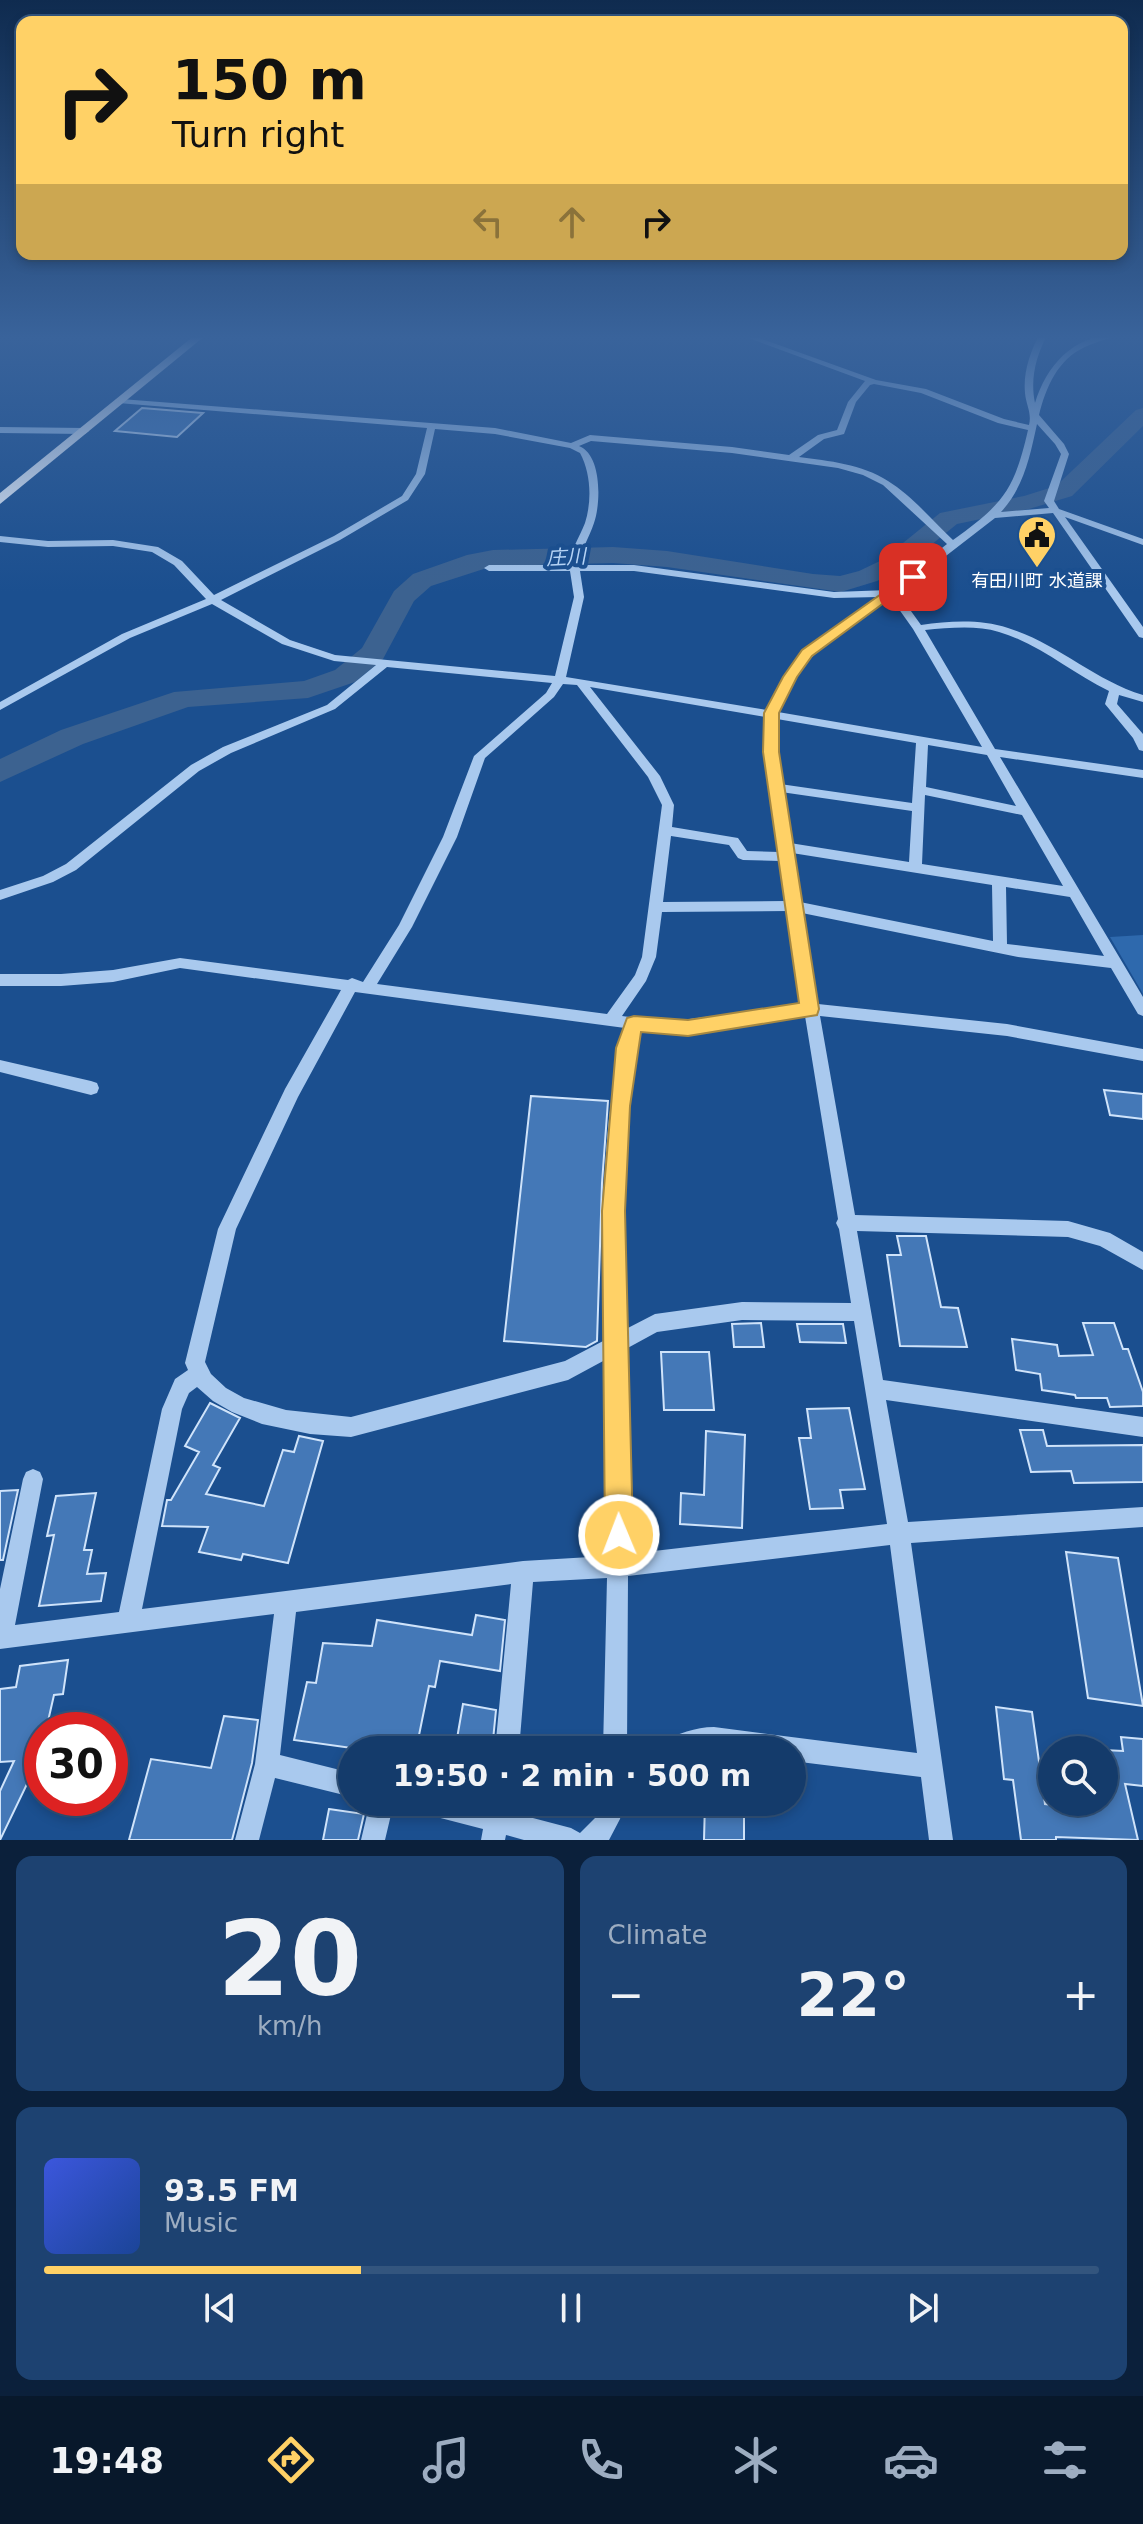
<!DOCTYPE html>
<meta charset="utf-8">
<style>
body{margin:0;font-family:"DejaVu Sans","Noto Sans JP",sans-serif;background:#1d4271;color:#f1f3f6;height:100vh;display:flex;flex-direction:column;font-size:30px;white-space:nowrap}
*{box-sizing:border-box;margin:0}
p{font-size:26px;color:#9dadc1}
.icon{flex:none;width:44px;height:44px;fill:none;stroke:currentColor;stroke-width:2;stroke-linecap:round;stroke-linejoin:round}
.map{position:relative;height:1840px;overflow:hidden}
.side{display:flex;flex-direction:column;gap:16px;padding:16px;background:#0b203b;flex:1}
.side>*{flex:none}
.hud{position:absolute;left:16px;top:16px;width:1112px;height:244px;border-radius:16px;box-shadow:0 4px 12px #0003,0 0 0 2px #33557e;background:#ffd166;color:#111;overflow:hidden}
.buttons{position:absolute;left:1038px;top:1736px;display:grid;gap:16px}
.buttons a{display:grid;place-items:center;width:80px;height:80px;border-radius:50%;background:#143b6b;box-shadow:0 4px 12px #0003,0 0 0 2px #33557e;font-size:40px}
.speed{position:absolute;left:24px;top:1712px;display:flex;gap:16px;font-size:40px;font-weight:700;text-align:center}
.speed>*{display:grid;place-content:center;width:104px;height:104px;border-radius:50%;background:#143b6b;box-shadow:0 4px 12px #0003,0 0 0 2px #33557e;line-height:1}
.speed .limit{border:12px solid #d22;background:#fff;color:#111}
.pin{position:absolute;display:grid;place-items:center;width:68px;height:68px;color:#fff;margin:-34px;border-radius:16px;box-shadow:0 4px 12px #0006}
.me{position:absolute;width:88px;margin:-44px;rotate:359deg;stroke-linejoin:round;filter:drop-shadow(0 0 6px #0008)}
.turn{display:flex;align-items:center;gap:28px;height:168px;padding:0 24px;font-size:36px}
.turn .icon{width:104px;height:104px;stroke-width:2.5}
.turn b{display:block;font-size:56px;line-height:68px}
.lanes{display:flex;align-items:center;height:76px;padding:0 24px;background:#0003;justify-content:center;gap:40px;direction:ltr}
.lanes .off{opacity:.35}
.big{font-size:60px;font-weight:700;line-height:1.1}
.side .widget{flex:1;display:flex;flex-direction:column;justify-content:center;gap:12px;min-width:0;padding:0 28px;border-radius:16px;background:#1d4271}
.side .dial{align-items:center;gap:0}
.dial b{font-size:104px;line-height:1}
.song{display:flex;align-items:center;gap:24px}
.cover{width:96px;height:96px;border-radius:12px;background:linear-gradient(135deg,hsl(230 70% 55%),hsl(220 70% 35%))}
.played{height:8px;border-radius:4px;background:linear-gradient(90deg,#ffd166 30%,#33557e 30%)}
.keys{display:flex;justify-content:space-around;direction:ltr}
.heat{display:flex;justify-content:space-between;align-items:center;font-size:44px;direction:ltr}
.side .tiles{flex:1;display:grid;gap:16px;grid-template-columns:1fr 1fr}
.widget:last-child{grid-column:span 2}
.trip{position:absolute;left:338px;top:1736px;width:468px;height:80px;border-radius:40px;background:#143b6b;box-shadow:0 4px 12px #0003,0 0 0 2px #33557e;font-weight:700;line-height:80px;text-align:center}
.tab-bar{display:flex;height:128px;justify-content:space-around;align-items:center;background:#08182b;color:#9dadc1}
.tab-bar .icon{width:56px;height:56px}
.tab-bar .current{color:#ffd166}
.tab-bar b{font-size:36px;color:#f1f3f6}
.map>svg:first-child{display:block}
.green{fill:#2e69ad}
.lines{fill:none;stroke-linecap:round;stroke-linejoin:round}
.river{fill:#3c6290;fill-rule:evenodd}
.building{fill:#4478b7;stroke:#cfe3fa;stroke-width:2}
.minor{fill:#a9c9ee;fill-rule:evenodd}
.major{fill:#f0f6ff;fill-rule:evenodd}
.route{fill:#ffd166;stroke:#a68842;stroke-width:2}
.labels{text-anchor:middle;dominant-baseline:central;stroke-width:8;stroke-linejoin:round;paint-order:stroke}
.far-poi-label{font-size:18px;fill:#fff;stroke:#1b4f8f}
.far-water-label{font-size:20px;font-style:italic;fill:#b5d3f5;stroke:#1b4f8f}
</style>
<div class="map">
<svg width="1143" height="1840" viewBox="0 0 1143 1840">
<rect width="100%" height="100%" fill="#1b4f8f"/>
<path class="green" d="M1143,935V994L1110,937Z"/>
<g class="lines">
<path class="river" d="M1143,408V426L1072,496L1029,509L957,524L900,570L877,581L841,592L667,567L613,563L493,566L431,586L414,601L383,659L355,682L308,698L188,707L83,744L0,782V759L61,730L174,692L304,681L335,670L362,648L394,591L413,574L467,555L493,550L613,547L667,551L813,574L840,576L859,571L882,560L940,513L1024,496L1056,486L1136,410Z"/>
</g>
<path class="building" d="M142,408L203,413L177,437L115,431Z
M1104,1090L1143,1094V1119L1110,1115Z
M531,1096L608,1101L602,1183L597,1341L586,1347L504,1341Z
M897,1236H926L941,1307L958,1308L967,1347L900,1346L887,1255H901Z
M761,1323L764,1347H734L732,1324Z
M1083,1323H1114L1123,1349H1128L1143,1392V1406L1110,1407L1107,1398H1076L1075,1395L1042,1390L1040,1374L1016,1370L1012,1339L1057,1345L1059,1356L1093,1355Z
M797,1324H843L846,1343L800,1342Z
M661,1352H709L714,1410H664Z
M210,1403L240,1418L213,1465L220,1468L206,1494L264,1506L283,1450L294,1452L299,1436L323,1441L288,1563L243,1554L241,1560L199,1552L208,1527L162,1526L167,1500H171L199,1452L185,1446Z
M849,1408L865,1489L840,1490L843,1508L810,1509L799,1438H811L807,1409Z
M1020,1430H1043L1047,1446L1143,1445V1482L1074,1483L1071,1471L1031,1472Z
M706,1431L745,1435L742,1528L680,1524L681,1493L704,1495Z
M18,1490L3,1560H0V1491Z
M96,1493L84,1550H92L87,1574L106,1573L101,1601L39,1606L54,1535L47,1536L56,1496Z
M1066,1552L1118,1558L1143,1706L1088,1698Z
M476,1615L505,1620L500,1671L440,1661L435,1687L429,1686L416,1750H366L294,1740L307,1682L316,1683L323,1643L372,1646L377,1620L472,1635Z
M68,1660L63,1694L54,1695L46,1730H42L40,1757L0,1840V1791L14,1761L0,1762V1689L16,1687L20,1666Z
M463,1704L496,1710L492,1750H455Z
M996,1707L1032,1712L1045,1804L1078,1808L1076,1802H1104V1750L1123,1751L1121,1737L1143,1739V1786L1125,1784L1138,1840L1056,1837V1840H1021L1013,1780L1004,1779Z
M224,1716L258,1720L252,1763L232,1840H129L151,1759L211,1768Z
M705,1802H744V1840H704Z
M329,1809L364,1814L358,1840H323Z"/>
<g class="lines">
<path class="minor" d="M740,335H751L876,380L926,389L1004,419L1029,425C1032,413 1026,405 1025,393C1023,372 1030,353 1039,335H1047C1036,357 1030,378 1035,403C1046,366 1074,334 1116,335C1107,340 1095,342 1085,347C1058,359 1046,387 1039,415L1064,444L1069,454L1054,501L1059,509L1143,539V545L1065,517L1143,627V638L1139,637L1053,513L995,518L898,593L921,625C950,621 980,619 1008,628C1057,643 1094,680 1143,695V702L1119,695L1117,704L1143,734V751L1139,750L1133,738L1105,704L1109,691C1071,673 1040,644 999,632C976,625 949,628 925,630L995,749L1143,770V778L1000,757L1143,997V1016L1138,1014L1111,968L1018,957L802,913L818,1004L1007,1024L1143,1049V1061L1007,1036L820,1016L855,1215L1068,1221L1110,1233L1143,1252V1270L1100,1246L1068,1237L857,1231L883,1380L1143,1417V1437L886,1400L908,1522L1143,1507V1527L911,1543L953,1840H929L921,1777L792,1761V1750H657L661,1742C678,1734 695,1727 714,1727L917,1753L890,1545L628,1576L627,1750H603L607,1578L533,1582L519,1750H495L511,1584L296,1612L280,1755L352,1773V1797L275,1778L259,1840H235L255,1764L274,1614L0,1649V1589L23,1479L26,1472L33,1469L40,1472L43,1479L15,1625L119,1612L162,1409L175,1379L188,1370L185,1363L218,1229L285,1089L341,990L180,968L113,982L61,986H0V974H61L113,970L180,958L348,980L352,978L363,982L399,925L443,837L474,756L546,693L552,683L387,667L335,709L231,753L199,771L76,870L53,882L0,900V890L43,876L66,864L191,765L223,747L327,705L376,665L334,661L282,644L212,604L130,638L0,710V702L122,634L206,599L174,565L152,552L113,546L48,547L0,542V536L48,541L113,540L158,547L182,561L214,595L334,536L402,496L416,474L427,428L118,403L117,401L121,399L495,428L571,443L590,435L732,447L789,455L818,435L837,430L848,402L865,381ZM874,384L921,393L998,423L1028,430C1014,491 1003,504 953,540C933,521 911,495 888,481C862,464 829,461 799,457L824,439L844,434L856,402L870,385ZM1037,424L1055,444L1061,454L1044,501L1049,508L1001,512C1024,487 1030,456 1037,424ZM435,429L495,434L570,448L580,453C591,473 592,501 585,523C579,538 571,549 569,565H489L484,568L489,571H570L574,597L555,676L335,655L290,640L221,600L340,540L408,500L425,474ZM591,441L732,453L838,468L863,475L883,485L947,544L889,590L834,592L634,565H579C581,549 589,538 594,523C601,503 602,455 579,446ZM580,571H634L834,598L879,597C831,628 789,654 767,710L566,677L584,597ZM891,598L913,629L982,747L778,712C799,655 842,630 891,598ZM563,684L577,685L648,777L662,805L642,957L635,975L607,1014L377,984L412,927L457,837L485,758L554,697ZM590,687L765,717V763L779,852L747,851L738,838L672,827L674,805L660,776ZM777,719L916,743L912,803L780,784L776,744ZM928,745L987,755L1016,806L926,787ZM781,792L912,811L909,862L790,843ZM925,795L1022,815L1063,886L922,864ZM671,836L729,845L738,858L743,860L780,861L786,901L663,902ZM792,853L992,885L993,941L800,902ZM1006,887L1070,897L1104,956L1007,944ZM788,911L803,1004L667,1022L622,1016L646,981L656,957L662,912ZM355,992L625,1028C599,1131 603,1235 605,1340L565,1361L351,1417L286,1410L244,1398L226,1388L211,1374L205,1362L236,1229L298,1097ZM805,1016L838,1219L836,1223L839,1229L851,1303L742,1302L655,1314L624,1330C620,1230 616,1129 640,1030L667,1034ZM742,1320L854,1321L887,1524L628,1554L624,1350L657,1332ZM605,1360L607,1556L523,1561L142,1609L182,1409L189,1393L197,1387L213,1401L232,1412L262,1424L310,1434L351,1437L568,1380Z
M0,427L85,428L89,431L85,434L0,433Z
M0,1060L91,1081L97,1083L99,1088L97,1093L91,1095L0,1072Z
M370,1802H394L385,1840H361Z
M413,1802H471L487,1806L488,1802H512L510,1812L571,1828L580,1833L597,1816L600,1802H624L620,1819L609,1840H524L506,1835L505,1840H481L483,1829L425,1814L416,1811Z"/>
<path class="major" d="M195,335H206L0,504V493Z"/>
</g>
<linearGradient id="sky" x2="0" y2="1"><stop stop-color="#0f2b4f"/><stop offset="0.57" stop-color="#39639b"/><stop offset="1" stop-color="#39639b" stop-opacity="0"/></linearGradient>
<rect width="1143" height="592" fill="url(#sky)"/>
<path class="route" d="M908,575L919,577L812,656L797,677L779,713V752L819,1009L817,1015L688,1036L641,1032L630,1106L625,1211L633,1535L629,1544L619,1548L609,1544L605,1535L602,1211L616,1048L627,1018L634,1016L688,1020L799,1003L763,752L764,713L783,677L802,650Z"/>
<defs>
<g id="civic-pin" transform="scale(2)"><path d="M0 17L-7.5 6A9.5 9.5 0 1 1 7.5 6Z" fill="#ffd166" stroke="#1b4f8f"/><path d="M-.6-6.5H3V-4.5H.6V-3L4-1V1h2V6H-6V1h2V-1L-.6-3ZM-1.2 2.5V6h2.4V2.5Z" fill="#111"/></g>
</defs>
<g fill-rule="evenodd">
<use href="#civic-pin" x="1037" y="535"/>
</g>
<g class="labels">
<g class="far-poi-label">
<text x="1037" y="580">有田川町 水道課</text>
</g>
<g class="far-water-label">
<text transform="translate(566 557) rotate(-3)">庄川</text>
</g>
</g>
</svg>
<div class="buttons">
<a><svg class="icon" aria-label="search" viewBox="0 0 24 24"><circle cx="10" cy="10" r="6"/><path d="M15 15l6 6"/></svg></a>
</div>
<div class="speed"><div class="limit">30</div></div>
<div class="pin" style="left:913px;top:577px;background:#d93025"><svg class="icon" aria-label="arrive" viewBox="0 0 24 24"><path d="M6 21V4h12l-3 4 3 4H6"/></svg></div>
<svg class="me" style="left:619px;top:1535px" viewBox="-20 -20 40 40"><circle r="17" fill="#ffd166" stroke="#fff" stroke-width="3"/><path d="M0-11L8 9 0 5-8 9z" fill="#fff"/></svg>
<div class="trip">19:50 · 2 min · 500 m</div>
<div class="hud">
<div class="turn"><svg class="icon" aria-label="right" viewBox="0 0 24 24"><path d="M7 20v-9h11M14 6l5 5-5 5"/></svg><div><b>150 m</b>Turn right</div></div>
<div class="lanes"><svg class="icon off" aria-label="left" viewBox="0 0 24 24"><path d="M17 20v-9H6M10 6l-5 5 5 5"/></svg><svg class="icon off" aria-label="ahead" viewBox="0 0 24 24"><path d="M12 20V5M6 11l6-6 6 6"/></svg><svg class="icon" aria-label="right" viewBox="0 0 24 24"><path d="M7 20v-9h11M14 6l5 5-5 5"/></svg></div>
</div>
</div>
<section class="side">
<div class="tiles">
<div class="widget dial"><b>20</b><p>km/h</p></div>
<div class="widget"><p>Climate</p>
<div class="heat"><a>−</a><b class="big">22°</b><a>+</a></div>
</div>
<div class="widget">
<div class="song"><i class="cover"></i><div><b>93.5 FM</b><p>Music</p></div></div>
<div class="played"></div>
<div class="keys"><svg class="icon" aria-label="previous" viewBox="0 0 24 24"><path d="M18 5L8 12l10 7zM5 5v14"/></svg><svg class="icon" aria-label="pause" viewBox="0 0 24 24"><path d="M8 5v14M16 5v14"/></svg><svg class="icon" aria-label="next" viewBox="0 0 24 24"><path d="M6 5l10 7-10 7zM19 5v14"/></svg></div>
</div>
</div>
</section>
<nav class="tab-bar">
<b>19:48</b>
<svg class="icon current" aria-label="directions" viewBox="0 0 24 24"><path d="M12 3l9 9-9 9-9-9zM9 14v-3h6M13 9l2 2-2 2"/></svg>
<svg class="icon" aria-label="music" viewBox="0 0 24 24"><path d="M9 18V5l10-2v13"/><circle cx="6" cy="18" r="3"/><circle cx="16" cy="16" r="3"/></svg>
<svg class="icon" aria-label="phone" viewBox="0 0 24 24"><path d="M5 4h4l2 5-3 2q2 4 5 5l2-3 5 2v4C11 20 4 13 5 4z"/></svg>
<svg class="icon" aria-label="climate" viewBox="0 0 24 24"><path d="M12 3v18M4 7l16 10M4 17L20 7"/></svg>
<svg class="icon" aria-label="car" viewBox="0 0 24 24"><path d="M5 17H2v-5l4-1 3-4h7l3 4 3 1v5h-3M9 17h6M6 11h13"/><circle cx="7" cy="17" r="2"/><circle cx="17" cy="17" r="2"/></svg>
<svg class="icon" aria-label="filters" viewBox="0 0 24 24"><path d="M4 7h16M4 17h16"/><circle cx="9" cy="7" r="2"/><circle cx="15" cy="17" r="2"/></svg>
</nav>
